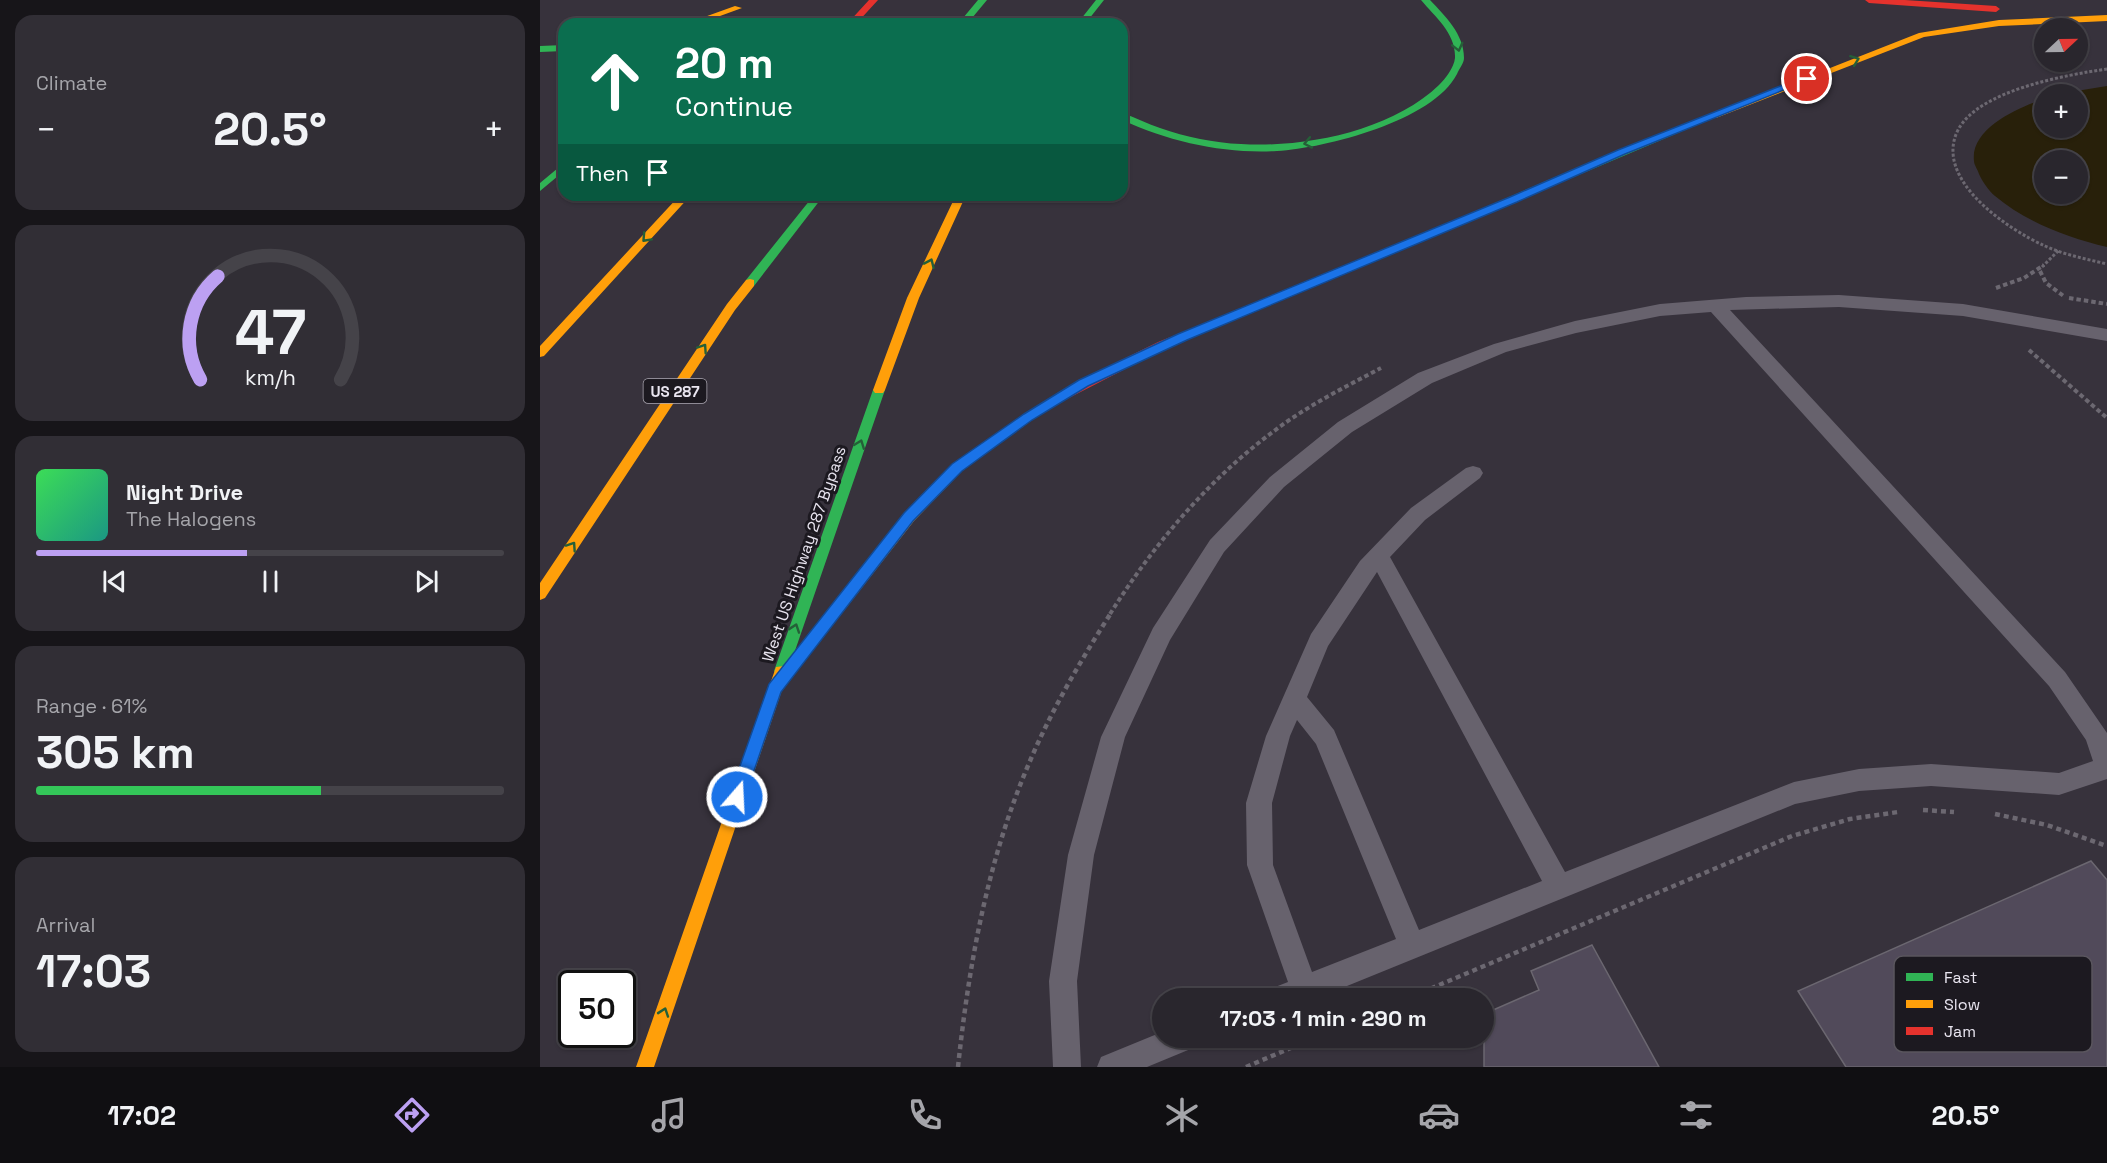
<!DOCTYPE html>
<meta charset="utf-8">
<style>
body{margin:0;font-family:"Space Grotesk",sans-serif;background:#312e35;color:#f1f3f6;height:100vh;display:flex;flex-direction:column;font-size:22px;white-space:nowrap}
*{box-sizing:border-box;margin:0}
p{font-size:20px;color:#a5a5aa}
.icon{flex:none;width:33px;height:33px;fill:none;stroke:currentColor;stroke-width:2;stroke-linecap:round;stroke-linejoin:round}
.map{position:relative;flex:1;overflow:hidden}
.side{display:flex;flex-direction:column;gap:15px;padding:15px;background:#171519;width:540px}
.side>*{flex:none}
.banner{position:absolute;left:18px;top:18px;width:570px;height:183px;border-radius:18px;box-shadow:0 2px 4px #0004,0 0 0 2px #454349;background:#0b6e4f;color:#fff;overflow:hidden}
.needle{width:39px;rotate:68deg}
.fabs{position:absolute;left:1494px;top:18px;display:grid;gap:12px}
.fabs a{display:grid;place-items:center;width:54px;height:54px;border-radius:50%;background:#29262d;box-shadow:0 2px 4px #0004,0 0 0 2px #454349;font-size:30px}
.speed{position:absolute;left:18px;top:970px;display:flex;gap:12px;font-size:30px;font-weight:700;text-align:center}
.speed>*{display:grid;place-content:center;width:78px;height:78px;border-radius:50%;background:#29262d;box-shadow:0 2px 4px #0004,0 0 0 2px #454349;line-height:1}
.speed .limit{border:3px solid #111;border-radius:9px;background:#fff;color:#111}
.pin{position:absolute;display:grid;place-items:center;width:51px;height:51px;color:#fff;margin:-26px;border:3px solid #fff;border-radius:50%;box-shadow:0 2px 6px #0007}
.me{position:absolute;width:66px;margin:-33px;rotate:19deg;stroke-linejoin:round;filter:drop-shadow(0 0 4px #0008)}
.turn{display:flex;align-items:center;gap:21px;height:126px;padding:0 18px;font-size:27px}
.turn .icon{width:78px;height:78px;stroke-width:2.5}
.turn b{display:block;font-size:42px;line-height:51px}
.then{display:flex;align-items:center;height:57px;padding:0 18px;background:#0003;gap:12px;font-size:22px}
.big{font-size:45px;font-weight:600;line-height:1.1}
.side .card{flex:1;display:flex;flex-direction:column;justify-content:center;gap:9px;min-width:0;padding:0 21px;border-radius:18px;background:#312e35}
.side .dial{align-items:center;gap:0}
.dial svg{height:156px;overflow:visible;fill:none;stroke:#454349;stroke-width:7;stroke-linecap:round;text-anchor:middle}
.dial text{fill:#f1f3f6;stroke:none}
.song{display:flex;align-items:center;gap:18px}
.cover{width:72px;height:72px;border-radius:9px;background:linear-gradient(135deg,hsl(130 70% 55%),hsl(170 70% 35%))}
.played{height:6px;border-radius:3px;background:linear-gradient(90deg,#bca0f2 45%,#454349 45%)}
.keys{display:flex;justify-content:space-around;direction:ltr}
.heat{display:flex;justify-content:space-between;align-items:center;font-size:33px;direction:ltr}
.charge{height:9px;border-radius:4px;background:linear-gradient(90deg,#34c759 61%,#454349 0)}
.trip{position:absolute;left:612px;top:988px;width:342px;height:60px;border-radius:30px;background:#29262d;box-shadow:0 2px 4px #0004,0 0 0 2px #454349;font-weight:600;line-height:60px;text-align:center}
.dock{display:flex;height:96px;justify-content:space-around;align-items:center;background:#100f12;color:#a5a5aa}
.dock .icon{width:42px;height:42px}
.dock .selected{color:#bca0f2}
.dock b{font-size:27px;color:#f1f3f6}
main{display:flex;flex:1;min-height:0}
.map>svg:first-child{display:block}
.water{fill:#28200a;fill-rule:evenodd}
.building{fill:#514a5a;stroke:#6b6770;stroke-width:1.5}
.lines{fill:none;stroke-linecap:round;stroke-linejoin:round}
.path-far2{stroke:#6c6871;stroke-width:3;stroke-dasharray:3 2;stroke-linecap:butt}
.path-far1{stroke:#6c6871;stroke-width:4;stroke-dasharray:4.5 3;stroke-linecap:butt}
.path{stroke:#6c6871;stroke-width:4.5;stroke-dasharray:5 4;stroke-linecap:butt}
.lane{fill:#67626d;fill-rule:evenodd}
.fast{fill:#30b455;fill-rule:evenodd}
.slow{fill:#ff9f0a;fill-rule:evenodd}
.jam{fill:#e5322d;fill-rule:evenodd}
.oneway{stroke:#255f38}
.route{fill:#1a73e8;stroke:#114b97;stroke-width:1.5}
.labels{text-anchor:middle;dominant-baseline:central;stroke-width:6;stroke-linejoin:round;paint-order:stroke}
.shield{fill:#1c1920;stroke:#aca8b2;stroke-width:1.5}
.shield-label{font-size:15px;font-weight:bold;fill:#e9e5f0}
.street-label{font-size:16px;fill:#e9e5f0;stroke:#1c1920}
.key{fill:#1c1920;stroke:#5a565e;stroke-width:1.5}
.key-label{font-size:16px;fill:#e9e5f0}
</style>
<main>
<section class="side">
<div class="card"><p>Climate</p>
<div class="heat"><a>−</a><b class="big">20.5°</b><a>+</a></div>
</div>
<div class="card dial"><svg viewBox="0 0 100 80">
<path d="M14 69A42 42 0 1 1 86 69"/>
<path d="M14 69A42 42 0 0 1 23 16" stroke="#bca0f2"/>
<text x="50" y="56" font-size="32" font-weight="700">47</text>
<text x="50" y="72" font-size="11">km/h</text>
</svg></div>
<div class="card">
<div class="song"><i class="cover"></i><div><b>Night Drive</b><p>The Halogens</p></div></div>
<div class="played"></div>
<div class="keys"><svg class="icon" aria-label="previous" viewBox="0 0 24 24"><path d="M18 5L8 12l10 7zM5 5v14"/></svg><svg class="icon" aria-label="pause" viewBox="0 0 24 24"><path d="M8 5v14M16 5v14"/></svg><svg class="icon" aria-label="next" viewBox="0 0 24 24"><path d="M6 5l10 7-10 7zM19 5v14"/></svg></div>
</div>
<div class="card"><p>Range · 61%</p><b class="big">305 km</b><div class="charge"></div></div>
<div class="card"><p>Arrival</p><b class="big">17:03</b></div>
</section>
<div class="map">
<svg width="1567" height="1067" viewBox="0 0 1567 1067">
<rect width="100%" height="100%" fill="#37323c"/>
<path class="water" d="M1567,86V247C1528,238 1486,222 1455,196C1449,191 1442,181 1439,174C1438,170 1434,165 1434,161C1430,128 1480,107 1504,99V128H1538V94H1518ZM1504,160H1538V194H1504Z"/>
<path class="building" d="M1551,861L1567,880V1067H1306L1258,991Z
M1052,945L1119,1067H944V1014L999,990L991,971Z"/>
<g class="lines">
<path class="path-far2" d="M1567,69C1526,75 1439,90 1418,130C1393,179 1467,229 1505,246C1525,255 1546,259 1567,264
M1502,267L1519,250"/>
<path class="path-far1" d="M1500,271L1506,283L1525,297
M1456,288L1484,278L1504,265
M1529,298L1567,304
M1489,350L1567,418
M570,614C614,544 668,480 734,431C767,406 805,387 841,368"/>
<path class="path" d="M1383,810L1414,812
M1455,814L1507,825L1567,846
M866,999L1252,836L1310,819L1358,812
M418,1067C429,963 448,858 490,761C512,709 541,660 571,613
M706,1067L774,1038"/>
<path class="lane" d="M1299,295L1423,304L1567,329V341L1423,316L1299,307L1190,310L1525,672L1567,733V779L1519,795L1391,786L1319,791L1255,804L775,999H726L730,989L748,982L707,865L706,803L726,736L771,634L820,561L871,508L926,468L933,466L940,468L943,473L940,478L885,520L850,557L1025,872L1254,782L1319,769L1391,764L1519,773L1553,761L1546,740L1509,686L1171,312L1120,316L1036,333L966,352L892,383L812,432L744,487L684,552L630,640L585,737L554,855L537,981L541,1067H513L509,981L528,855L561,737L613,628L670,540L730,477L798,422L878,373L954,344L1035,321L1120,304L1206,297ZM837,572L1002,881L879,930L794,730L767,697L788,646ZM757,720L776,744L856,939L772,972L733,865L732,803L750,736Z
M622,1032V1038H657L653,1048L607,1067H557L561,1057Z"/>
<path class="fast" d="M438,0H447L427,24H418Z
M556,0H564L545,24H537Z
M881,0H890C905,16 924,34 924,58C924,63 919,69 917,74C893,121 786,148 737,151C685,154 630,142 582,120V113C595,117 607,124 620,128C646,137 674,143 701,144C765,148 851,131 899,85C905,79 914,68 915,58C916,33 895,17 881,0Z
M24,45V51L0,52V46Z
M1170,114L1178,116L804,274H796L795,272L1078,150Z
M24,163V171L0,191V183Z
M274,195H284L214,286H206V280Z
M339,386L345,390L248,671L246,675L241,677L236,675L234,671L333,390Z"/>
<path class="slow" d="M195,6L202,8L158,24H145Z
M1567,15V21L1459,26L1384,37L1176,118L1168,116L1379,33L1459,20Z
M140,195H151L4,356L0,357V346Z
M416,195H426L379,298L345,390L343,393H335L333,390L367,298Z
M210,279L214,280V286L195,310L5,598L0,600V583L187,304L206,280Z
M521,393L527,397L525,400L492,420L422,471L374,521L242,690L114,1067H96L236,667L244,666L364,513L412,465L484,414Z"/>
<path class="jam" d="M329,0H338L316,24H307Z
M1325,0H1365L1456,6L1460,9L1456,12L1329,3Z
M800,269L805,272L804,274L626,348L525,400L521,401L515,397L549,376L618,342Z"/>
</g>
<defs><path id="oneway-chevron" d="M-2-3.5L2.5 0L-2 3.5" fill="none" stroke-width="1.6" stroke-linecap="round" stroke-linejoin="round" transform="scale(1.5)"/></defs>
<g class="oneway">
<use href="#oneway-chevron" transform="translate(918 47) rotate(76)"/>
<use href="#oneway-chevron" transform="translate(1315 60) rotate(-21)"/>
<use href="#oneway-chevron" transform="translate(768 143) rotate(169)"/>
<use href="#oneway-chevron" transform="translate(106 238) rotate(133)"/>
<use href="#oneway-chevron" transform="translate(390 263) rotate(-66)"/>
<use href="#oneway-chevron" transform="translate(163 348) rotate(-56)"/>
<use href="#oneway-chevron" transform="translate(320 444) rotate(-69)"/>
<use href="#oneway-chevron" transform="translate(32 546) rotate(-56)"/>
<use href="#oneway-chevron" transform="translate(255 628) rotate(-71)"/>
<use href="#oneway-chevron" transform="translate(124 1012) rotate(-71)"/>
</g>
<path class="route" d="M1263,77L1271,79L1085,154L977,202L647,340L548,386L492,420L422,471L373,521L241,692L205,797L203,802L197,804L191,802L189,797L229,684L364,513L412,464L484,414L539,380L638,334L970,197L1078,150Z"/>
<g class="labels">
<rect class="shield" x="103.5" y="379" width="63" height="24" rx="4.5"/>
<g class="shield-label">
<text x="135" y="391">US 287</text>
</g>
<g class="street-label">
<text transform="translate(264 554) rotate(-71)">West US Highway 287 Bypass</text>
</g>
</g>
<rect x="1354" y="956" width="198" height="96" rx="9" class="key"/>
<rect x="1366" y="973" width="27" height="8" fill="#30b455"/>
<rect x="1366" y="1000" width="27" height="8" fill="#ff9f0a"/>
<rect x="1366" y="1027" width="27" height="8" fill="#e5322d"/>
<g class="key-label">
<text x="1404" y="983">Fast</text>
<text x="1404" y="1010">Slow</text>
<text x="1404" y="1037">Jam</text>
</g>
</svg>
<div class="fabs">
<a><svg class="needle" viewBox="-14 -14 28 28"><path d="M0-13l5 13h-10z" fill="#e53935"/><path d="M0 13l5-13h-10z" fill="#a5a5aa"/></svg></a>
<a>+</a>
<a>−</a>
</div>
<div class="speed"><div class="limit">50</div></div>
<div class="pin" style="left:1267px;top:79px;background:#d93025"><svg class="icon" aria-label="arrive" viewBox="0 0 24 24"><path d="M6 21V4h12l-3 4 3 4H6"/></svg></div>
<svg class="me" style="left:197px;top:797px" viewBox="-20 -20 40 40"><circle r="17" fill="#1a73e8" stroke="#fff" stroke-width="3"/><path d="M0-11L8 9 0 5-8 9z" fill="#fff"/></svg>
<div class="trip">17:03 · 1 min · 290 m</div>
<div class="banner">
<div class="turn"><svg class="icon" aria-label="ahead" viewBox="0 0 24 24"><path d="M12 20V5M6 11l6-6 6 6"/></svg><div><b>20 m</b>Continue</div></div>
<div class="then">Then<svg class="icon" aria-label="arrive" viewBox="0 0 24 24"><path d="M6 21V4h12l-3 4 3 4H6"/></svg></div>
</div>
</div>
</main>
<nav class="dock">
<b>17:02</b>
<svg class="icon selected" aria-label="directions" viewBox="0 0 24 24"><path d="M12 3l9 9-9 9-9-9zM9 14v-3h6M13 9l2 2-2 2"/></svg>
<svg class="icon" aria-label="music" viewBox="0 0 24 24"><path d="M9 18V5l10-2v13"/><circle cx="6" cy="18" r="3"/><circle cx="16" cy="16" r="3"/></svg>
<svg class="icon" aria-label="phone" viewBox="0 0 24 24"><path d="M5 4h4l2 5-3 2q2 4 5 5l2-3 5 2v4C11 20 4 13 5 4z"/></svg>
<svg class="icon" aria-label="climate" viewBox="0 0 24 24"><path d="M12 3v18M4 7l16 10M4 17L20 7"/></svg>
<svg class="icon" aria-label="car" viewBox="0 0 24 24"><path d="M5 17H2v-5l4-1 3-4h7l3 4 3 1v5h-3M9 17h6M6 11h13"/><circle cx="7" cy="17" r="2"/><circle cx="17" cy="17" r="2"/></svg>
<svg class="icon" aria-label="filters" viewBox="0 0 24 24"><path d="M4 7h16M4 17h16"/><circle cx="9" cy="7" r="2"/><circle cx="15" cy="17" r="2"/></svg>
<b>20.5°</b>
</nav>
